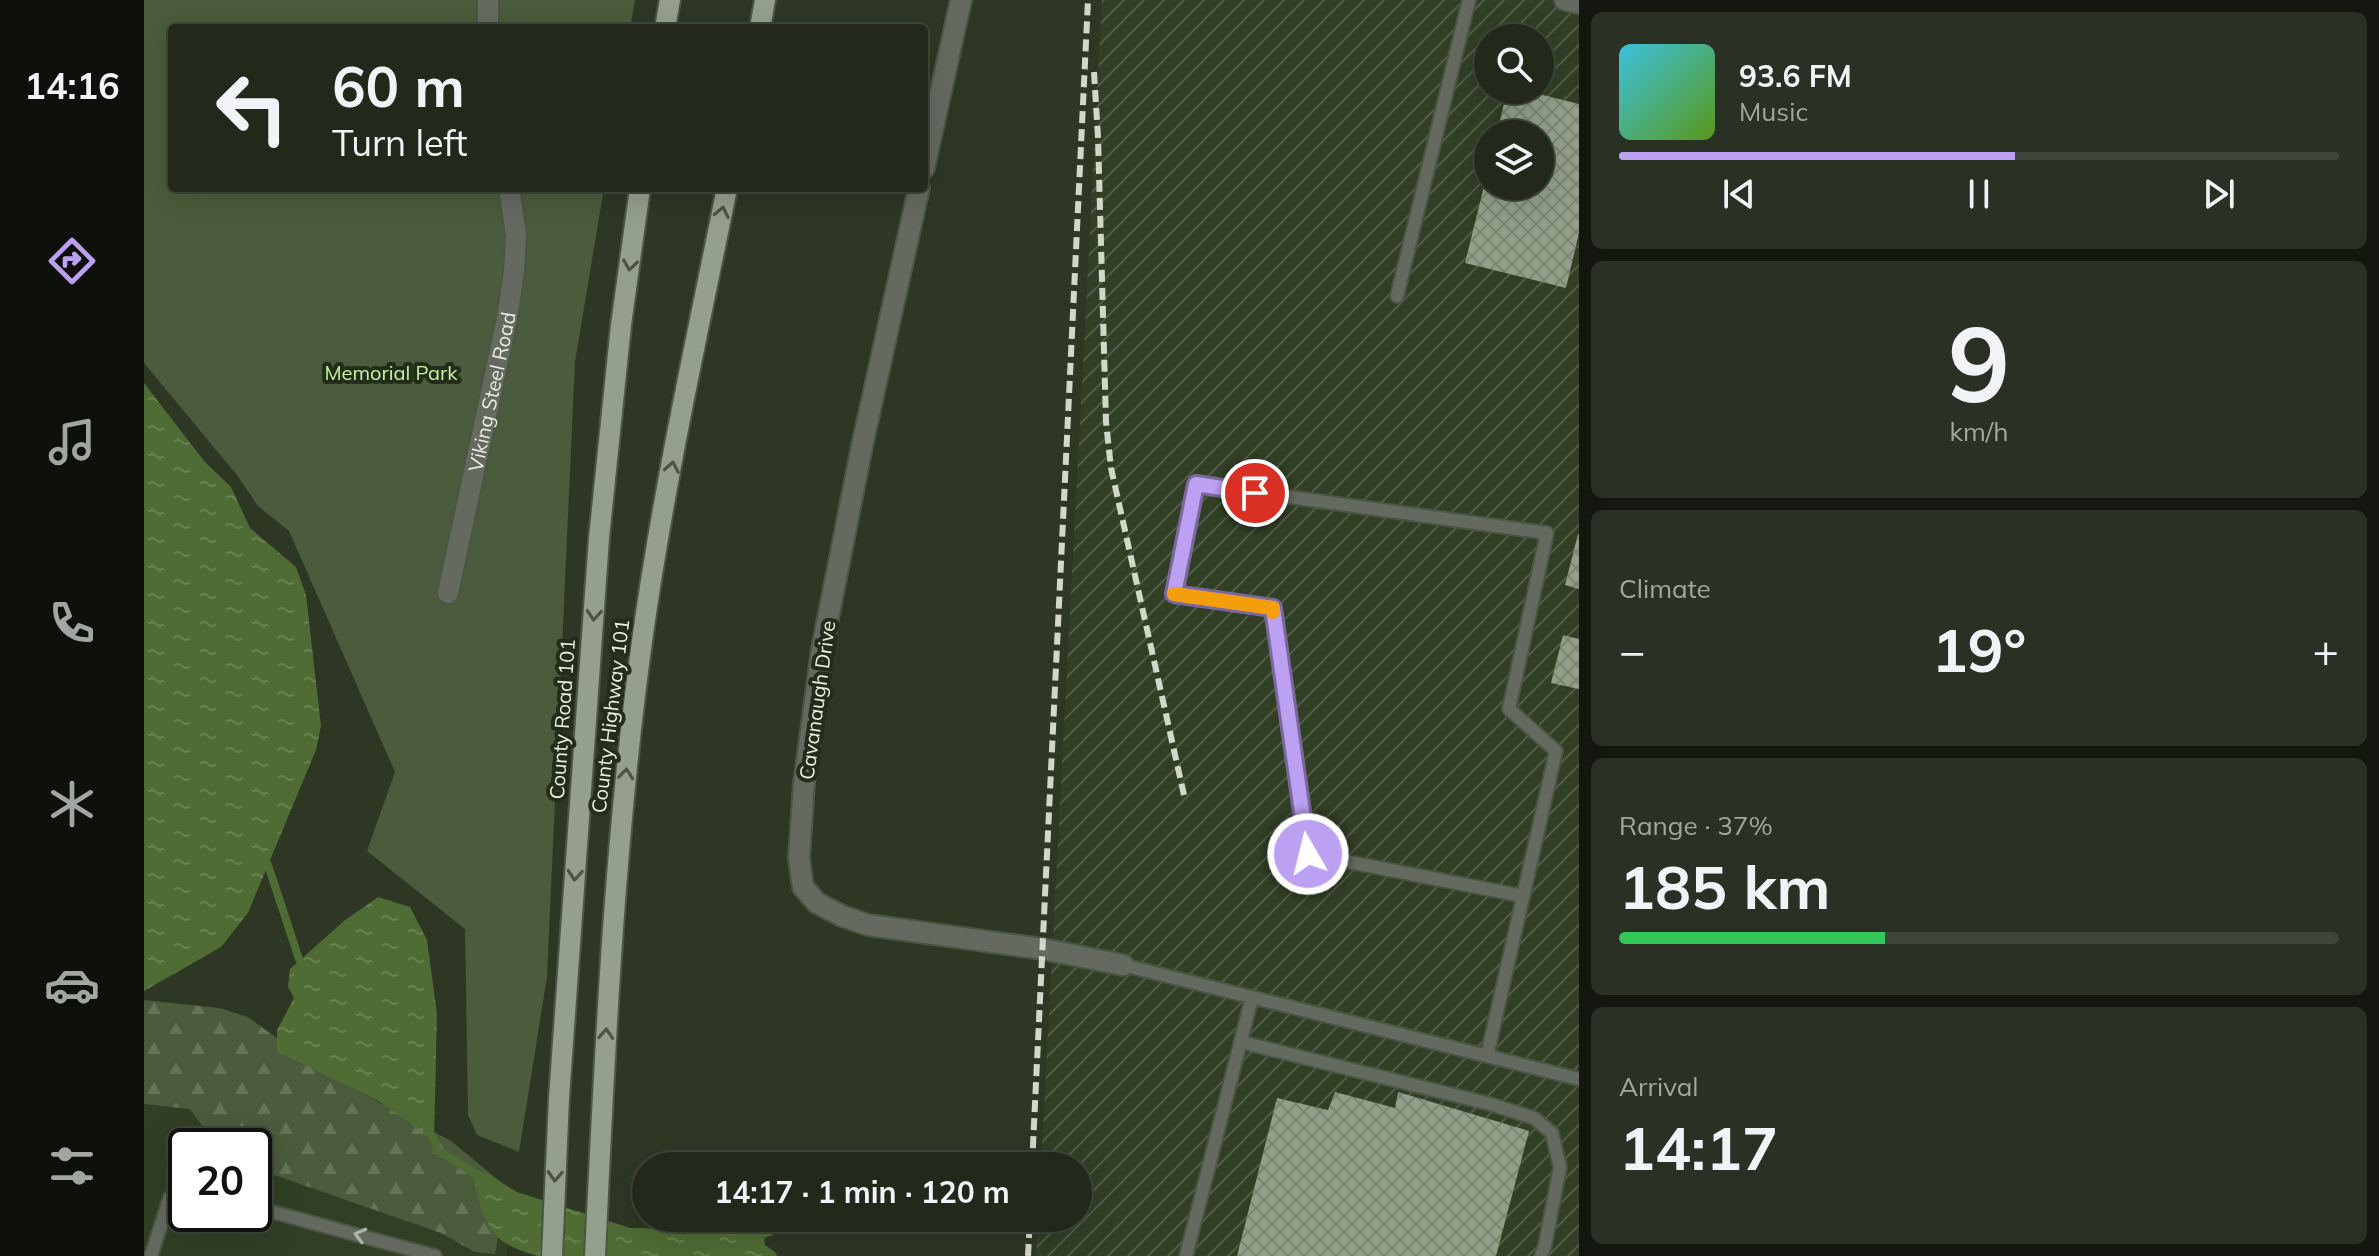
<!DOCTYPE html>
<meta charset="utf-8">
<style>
body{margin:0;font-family:Mulish,sans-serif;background:#2a3124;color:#f1f3f6;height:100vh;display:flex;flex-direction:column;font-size:30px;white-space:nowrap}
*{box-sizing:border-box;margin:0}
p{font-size:26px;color:#a2a6a3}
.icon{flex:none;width:44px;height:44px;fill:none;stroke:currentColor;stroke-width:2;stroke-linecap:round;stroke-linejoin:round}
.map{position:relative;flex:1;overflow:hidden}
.panel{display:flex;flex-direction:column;gap:12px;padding:12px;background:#13170f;width:800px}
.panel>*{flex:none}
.top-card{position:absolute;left:24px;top:24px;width:760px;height:168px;border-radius:8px;box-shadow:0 8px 32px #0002,0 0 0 2px #3f453a;background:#22291b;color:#f1f3f6;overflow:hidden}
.tools{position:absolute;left:1330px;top:24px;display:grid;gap:16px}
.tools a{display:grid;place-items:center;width:80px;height:80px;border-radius:50%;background:#22291b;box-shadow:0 8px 32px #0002,0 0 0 2px #3f453a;font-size:40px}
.speed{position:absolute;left:24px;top:1128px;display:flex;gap:16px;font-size:40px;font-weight:700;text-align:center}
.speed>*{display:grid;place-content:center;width:104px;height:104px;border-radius:50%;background:#22291b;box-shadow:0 8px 32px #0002,0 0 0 2px #3f453a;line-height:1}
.speed .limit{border:4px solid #111;border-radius:12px;background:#fff;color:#111}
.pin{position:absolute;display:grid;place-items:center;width:68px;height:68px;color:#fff;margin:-34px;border:4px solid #fff;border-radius:50%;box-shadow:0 2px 8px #0007}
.me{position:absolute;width:88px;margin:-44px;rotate:352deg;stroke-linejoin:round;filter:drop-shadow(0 0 6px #0008)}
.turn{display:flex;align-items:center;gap:28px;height:168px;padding:0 32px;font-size:36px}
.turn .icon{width:104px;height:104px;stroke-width:2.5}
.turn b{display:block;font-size:56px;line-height:68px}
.big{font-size:60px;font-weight:700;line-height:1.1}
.panel .widget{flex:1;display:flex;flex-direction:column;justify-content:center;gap:12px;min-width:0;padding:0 28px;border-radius:12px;background:#2a3124}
.panel .dial{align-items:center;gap:0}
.dial b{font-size:104px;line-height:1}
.song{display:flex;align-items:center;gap:24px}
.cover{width:96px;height:96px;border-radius:12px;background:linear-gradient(135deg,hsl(190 70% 55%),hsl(90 70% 35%))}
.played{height:8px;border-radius:4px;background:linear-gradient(90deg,#bca0f2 55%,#3f453a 55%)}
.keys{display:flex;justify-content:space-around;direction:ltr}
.heat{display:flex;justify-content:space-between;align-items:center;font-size:44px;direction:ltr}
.charge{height:12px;border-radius:6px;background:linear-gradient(90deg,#34c759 37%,#3f453a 0)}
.trip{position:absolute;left:488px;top:1152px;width:460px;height:80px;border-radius:40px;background:#22291b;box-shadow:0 8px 32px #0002,0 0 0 2px #3f453a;font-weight:700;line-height:80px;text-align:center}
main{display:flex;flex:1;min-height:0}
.menu{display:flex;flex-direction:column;width:144px;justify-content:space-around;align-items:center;background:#0e100b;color:#a2a6a3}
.menu .icon{width:56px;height:56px}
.menu .selected{color:#bca0f2}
.menu b{font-size:36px;color:#f1f3f6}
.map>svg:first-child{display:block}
.built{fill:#313f25;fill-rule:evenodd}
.industrial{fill:url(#industrial-furrows);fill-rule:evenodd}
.forest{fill:url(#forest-firs)}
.park{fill:#4a5c3b}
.water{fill:url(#water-ripples)}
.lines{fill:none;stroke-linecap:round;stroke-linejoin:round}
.stream{stroke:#4f6c34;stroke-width:8}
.building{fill:url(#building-cross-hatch)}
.lane-casing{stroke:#4b5543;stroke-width:16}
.street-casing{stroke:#4b5543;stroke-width:24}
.primary-casing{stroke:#4b5543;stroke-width:24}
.lane{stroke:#646a60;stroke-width:12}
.street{stroke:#646a60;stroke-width:20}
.primary{stroke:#949f8c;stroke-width:20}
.rail{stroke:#d1d8ca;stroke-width:6;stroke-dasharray:12 6;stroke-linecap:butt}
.oneway{stroke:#4b5542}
.oneway2{stroke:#adb4a8}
.route-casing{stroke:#7a689d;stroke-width:20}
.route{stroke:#bca0f2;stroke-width:14}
.slow{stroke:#f59e0b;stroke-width:14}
.labels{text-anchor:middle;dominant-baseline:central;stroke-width:8;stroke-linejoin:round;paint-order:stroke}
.park-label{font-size:20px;fill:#c5f39f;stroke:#232d1a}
.street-label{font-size:20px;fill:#e9f0e3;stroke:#232d1a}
</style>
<main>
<nav class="menu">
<b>14:16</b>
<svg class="icon selected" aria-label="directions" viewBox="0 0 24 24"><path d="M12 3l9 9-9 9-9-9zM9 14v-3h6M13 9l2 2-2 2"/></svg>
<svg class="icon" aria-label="music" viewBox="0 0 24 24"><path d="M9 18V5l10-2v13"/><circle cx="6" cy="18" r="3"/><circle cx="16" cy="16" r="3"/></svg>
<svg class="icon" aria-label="phone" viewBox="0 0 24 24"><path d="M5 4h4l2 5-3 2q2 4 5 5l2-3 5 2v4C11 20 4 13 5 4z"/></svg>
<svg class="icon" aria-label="climate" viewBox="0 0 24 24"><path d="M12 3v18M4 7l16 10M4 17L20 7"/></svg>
<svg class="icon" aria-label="car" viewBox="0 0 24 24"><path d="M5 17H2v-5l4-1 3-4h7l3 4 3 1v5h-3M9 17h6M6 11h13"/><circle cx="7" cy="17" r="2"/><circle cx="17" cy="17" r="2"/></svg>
<svg class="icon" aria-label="filters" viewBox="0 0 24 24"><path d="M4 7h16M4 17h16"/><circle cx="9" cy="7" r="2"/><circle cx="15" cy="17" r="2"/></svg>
</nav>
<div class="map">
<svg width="1435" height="1256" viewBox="0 0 1435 1256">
<defs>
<pattern id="industrial-furrows" width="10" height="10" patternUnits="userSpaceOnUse" patternTransform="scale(2)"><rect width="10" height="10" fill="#313f25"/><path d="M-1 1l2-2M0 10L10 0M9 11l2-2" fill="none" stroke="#4f5b44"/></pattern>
<pattern id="forest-firs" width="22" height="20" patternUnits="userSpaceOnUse" patternTransform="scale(2)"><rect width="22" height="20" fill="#4a5c3b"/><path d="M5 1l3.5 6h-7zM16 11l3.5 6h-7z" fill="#647457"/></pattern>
<pattern id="water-ripples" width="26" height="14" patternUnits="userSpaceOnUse" patternTransform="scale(2)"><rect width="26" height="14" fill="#4f6c34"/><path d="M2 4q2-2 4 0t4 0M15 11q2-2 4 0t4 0" fill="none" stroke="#688151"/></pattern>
<pattern id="building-cross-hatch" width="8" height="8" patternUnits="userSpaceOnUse" patternTransform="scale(2)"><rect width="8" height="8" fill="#929f88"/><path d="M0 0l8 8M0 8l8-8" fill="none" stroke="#7b8574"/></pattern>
</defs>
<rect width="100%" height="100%" fill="#2d3724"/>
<path class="built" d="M0,1010L182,1074L363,1187V1256H0ZM42,1146H110V1214H42Z"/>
<path class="industrial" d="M958,0H1435V1256H892L894,1218H934V1166H897ZM1344,38H1396V90H1344ZM1344,134H1396V186H1344Z"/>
<path class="forest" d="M0,1000L75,1008L104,1017L182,1074L307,1141L363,1187L351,1254L331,1252L297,1233L110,1168V1146H73L46,1109L0,1104Z"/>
<path class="park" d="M0,0H491L486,28H28V188H460L431,362L403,977L375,1152L333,1135L324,1115L321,929L223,851L251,772L145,531L114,506L92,474L0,363Z"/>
<path class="water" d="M0,383L60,461L87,487L106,528L152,567L162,595L177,726L172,750L104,913L77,947L0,991Z
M234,897L266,907L283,940L293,1014L290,1139L234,1101L133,1051V1030L150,998L144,987L146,969L200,921Z
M325,1170L344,1174L373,1192L486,1228L580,1230L611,1223L619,1229L621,1245L631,1252L633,1256H393C357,1245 346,1237 335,1201C332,1189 331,1180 325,1170Z
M660,1218H737L731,1227C723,1227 713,1226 705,1227C688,1229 667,1240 660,1218Z"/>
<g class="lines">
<path class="stream" d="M120,859L124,865L155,959L160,966
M283,1130L290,1139L293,1150L334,1175
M730,1218L746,1226
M612,1237L662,1218"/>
</g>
<path class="building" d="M1363,90H1379L1435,104V233L1422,288L1321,263L1343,174L1344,186H1396V134H1353Z
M1434,534H1435V589L1421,585Z
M1419,635L1435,639V689L1407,683Z
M1191,1092L1251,1108L1254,1092L1385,1131L1352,1256H1093L1133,1098L1184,1110Z"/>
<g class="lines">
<g class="lane-casing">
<path id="lane" d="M1253,296L1325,0
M979,965L1435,1079
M1097,1042L1346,1104L1390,1118L1408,1133L1416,1167L1401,1245L1397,1256
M1343,1056L1412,751L1365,709L1403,533L1052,484L1030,594L1129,608L1164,854L1379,896
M110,1207L291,1256
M7,1256L26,1197L35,1190H42
M1042,1256L1108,997"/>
</g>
<g class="street-casing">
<g id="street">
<path d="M344,0V28"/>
<path d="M1421,0L1435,3"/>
<path d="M780,168L817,0"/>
<path d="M775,188L718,446L678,649L660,783L655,858L659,887L673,903L698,916L724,925L899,949L979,965"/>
<path id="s1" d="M304,593L363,318L370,272L372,235L365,188"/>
</g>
</g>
<g class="primary-casing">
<path id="primary" d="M521,28L526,0
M616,28L621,0
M408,1256L415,1098L455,538L477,325L496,188
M451,1256C461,1048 470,841 499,634C520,485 553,336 583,188"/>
</g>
<use href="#lane" class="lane"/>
<use href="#street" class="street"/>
<use href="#primary" class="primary"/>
<path class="rail" d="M950,72L954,137L962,422L967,468L1040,795
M888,1166L944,0
M884,1256L886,1218"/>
</g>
<defs><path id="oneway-chevron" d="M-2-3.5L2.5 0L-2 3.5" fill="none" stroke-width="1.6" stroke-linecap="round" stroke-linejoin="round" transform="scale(2)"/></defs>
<g class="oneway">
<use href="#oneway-chevron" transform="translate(578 212) rotate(-78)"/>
<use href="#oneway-chevron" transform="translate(486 265) rotate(98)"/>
<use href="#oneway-chevron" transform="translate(528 467) rotate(-80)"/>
<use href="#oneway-chevron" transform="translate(450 615) rotate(94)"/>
<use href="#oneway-chevron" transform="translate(482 774) rotate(-84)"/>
<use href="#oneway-chevron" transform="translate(431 875) rotate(94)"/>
<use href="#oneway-chevron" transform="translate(462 1034) rotate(-87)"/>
<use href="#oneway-chevron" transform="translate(411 1176) rotate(93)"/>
</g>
<use class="oneway2" href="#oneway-chevron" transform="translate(216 1235) rotate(-165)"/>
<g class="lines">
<g class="route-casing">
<path id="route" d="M1111,493L1052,484L1030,594L1129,608L1164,854"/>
</g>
<use href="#route" class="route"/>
<path class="slow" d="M1030,594L1129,608V612"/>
</g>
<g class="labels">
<g class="park-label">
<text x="247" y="372">Memorial Park</text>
</g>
<g class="street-label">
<text stroke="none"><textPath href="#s1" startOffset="206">Viking Steel Road</textPath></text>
<text transform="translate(673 700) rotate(-82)">Cavanaugh Drive</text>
<text transform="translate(466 716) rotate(-83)">County Highway 101</text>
<text transform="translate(418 719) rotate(-86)">County Road 101</text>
</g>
</g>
</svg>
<div class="tools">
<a><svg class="icon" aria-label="search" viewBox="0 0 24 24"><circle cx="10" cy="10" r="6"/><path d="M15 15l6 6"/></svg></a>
<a><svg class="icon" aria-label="layers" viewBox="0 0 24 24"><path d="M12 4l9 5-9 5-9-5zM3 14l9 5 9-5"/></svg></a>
</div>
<div class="speed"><div class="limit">20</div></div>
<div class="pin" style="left:1111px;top:493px;background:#d93025"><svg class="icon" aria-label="arrive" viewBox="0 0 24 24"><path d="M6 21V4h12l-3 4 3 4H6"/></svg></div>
<svg class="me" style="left:1164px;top:854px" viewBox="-20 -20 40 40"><circle r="17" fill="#bca0f2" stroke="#fff" stroke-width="3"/><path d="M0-11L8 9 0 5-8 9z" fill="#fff"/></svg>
<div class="trip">14:17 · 1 min · 120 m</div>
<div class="top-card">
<div class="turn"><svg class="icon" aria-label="left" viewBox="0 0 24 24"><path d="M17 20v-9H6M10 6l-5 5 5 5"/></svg><div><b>60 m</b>Turn left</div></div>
</div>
</div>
<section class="panel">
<div class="widget">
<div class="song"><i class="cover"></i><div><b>93.6 FM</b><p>Music</p></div></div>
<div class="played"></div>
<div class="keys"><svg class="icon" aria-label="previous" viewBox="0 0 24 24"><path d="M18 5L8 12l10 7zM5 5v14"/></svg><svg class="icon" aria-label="pause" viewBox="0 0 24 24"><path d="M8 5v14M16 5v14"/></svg><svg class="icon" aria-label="next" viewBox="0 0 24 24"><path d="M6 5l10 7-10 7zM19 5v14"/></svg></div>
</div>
<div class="widget dial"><b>9</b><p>km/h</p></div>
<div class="widget"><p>Climate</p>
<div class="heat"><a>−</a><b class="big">19°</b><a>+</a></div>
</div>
<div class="widget"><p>Range · 37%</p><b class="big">185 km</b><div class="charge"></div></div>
<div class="widget"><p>Arrival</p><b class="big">14:17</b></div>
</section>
</main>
